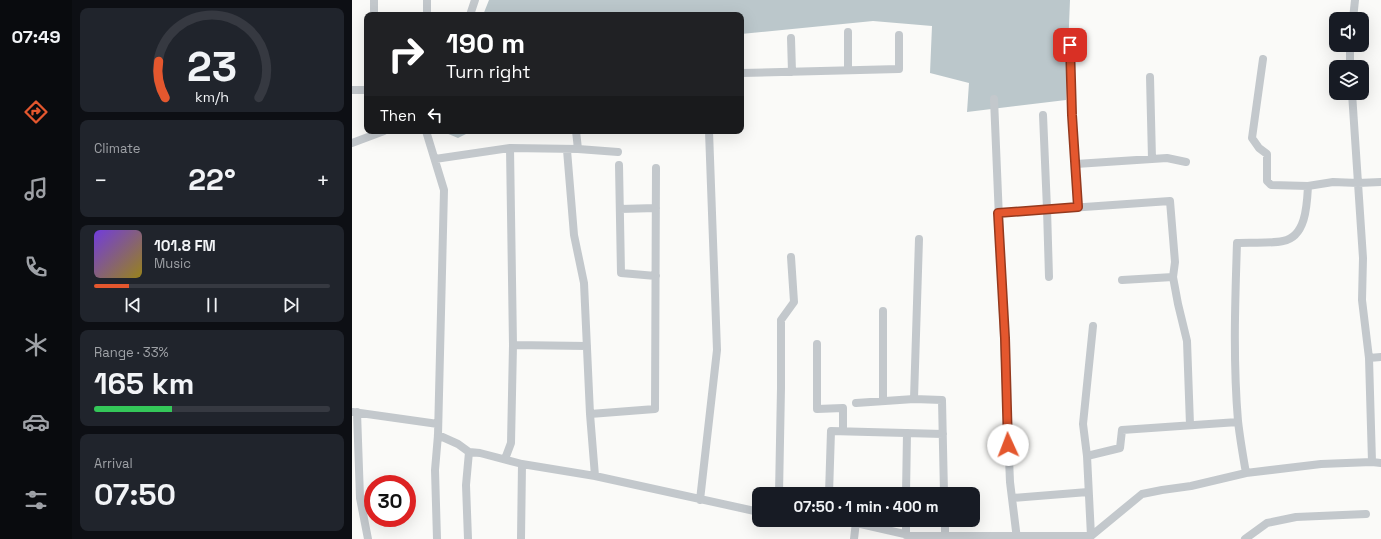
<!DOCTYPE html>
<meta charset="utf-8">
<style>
body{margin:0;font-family:"Space Grotesk",sans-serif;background:#20242c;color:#f1f3f6;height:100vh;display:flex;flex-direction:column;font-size:15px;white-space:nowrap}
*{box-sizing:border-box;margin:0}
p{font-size:13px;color:#9ea1a6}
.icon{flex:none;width:22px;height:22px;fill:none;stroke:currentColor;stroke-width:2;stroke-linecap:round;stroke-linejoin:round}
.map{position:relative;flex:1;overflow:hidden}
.panel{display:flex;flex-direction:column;gap:8px;padding:8px;background:#0d0f14;width:280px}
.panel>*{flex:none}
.top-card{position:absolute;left:12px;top:12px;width:380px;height:122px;border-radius:8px;box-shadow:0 4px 16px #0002;background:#202124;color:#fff;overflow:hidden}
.fabs{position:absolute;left:977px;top:12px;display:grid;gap:8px}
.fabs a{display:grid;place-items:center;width:40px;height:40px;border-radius:8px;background:#171b24;box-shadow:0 4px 16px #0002;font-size:20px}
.speed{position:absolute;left:12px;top:475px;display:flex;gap:8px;font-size:20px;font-weight:700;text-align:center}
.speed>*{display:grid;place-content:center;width:52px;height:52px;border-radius:50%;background:#171b24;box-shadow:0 4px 16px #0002;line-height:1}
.speed .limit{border:6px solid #d22;background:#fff;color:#111}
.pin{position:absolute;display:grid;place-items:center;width:34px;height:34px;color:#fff;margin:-17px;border-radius:8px;box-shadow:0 2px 6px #0006}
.me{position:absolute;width:44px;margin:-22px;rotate:358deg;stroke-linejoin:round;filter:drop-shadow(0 0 3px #0008)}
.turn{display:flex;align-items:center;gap:14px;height:84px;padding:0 16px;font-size:18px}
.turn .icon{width:52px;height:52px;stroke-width:2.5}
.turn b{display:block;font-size:28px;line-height:34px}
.then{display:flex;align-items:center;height:38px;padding:0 16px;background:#0003;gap:8px;font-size:15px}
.big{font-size:30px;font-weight:700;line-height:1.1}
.panel .card{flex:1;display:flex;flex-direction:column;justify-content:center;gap:6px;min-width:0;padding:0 14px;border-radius:8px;background:#20242c}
.panel .dial{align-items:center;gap:0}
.dial svg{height:104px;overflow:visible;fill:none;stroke:#363941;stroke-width:7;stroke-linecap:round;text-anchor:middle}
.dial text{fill:#f1f3f6;stroke:none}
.song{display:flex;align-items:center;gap:12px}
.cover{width:48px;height:48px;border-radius:6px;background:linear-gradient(135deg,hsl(260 70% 55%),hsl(50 70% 35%))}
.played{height:4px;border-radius:2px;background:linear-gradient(90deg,#e4572e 15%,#363941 15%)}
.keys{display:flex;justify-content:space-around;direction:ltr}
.heat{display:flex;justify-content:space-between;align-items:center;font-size:22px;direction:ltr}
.charge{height:6px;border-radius:3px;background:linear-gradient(90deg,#34c759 33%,#363941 0)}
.trip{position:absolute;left:400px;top:487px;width:228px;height:40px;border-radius:8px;background:#171b24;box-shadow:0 4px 16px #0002;font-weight:700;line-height:40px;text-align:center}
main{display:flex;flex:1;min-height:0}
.tabs{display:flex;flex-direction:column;width:72px;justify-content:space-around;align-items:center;background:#090b0e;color:#9ea1a6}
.tabs .icon{width:28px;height:28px}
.tabs .selected{color:#e4572e}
.tabs b{font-size:18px;color:#f1f3f6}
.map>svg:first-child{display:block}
.water{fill:#bbc7cb}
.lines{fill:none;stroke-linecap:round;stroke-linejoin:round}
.minor{stroke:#c3c8cc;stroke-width:8}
.route-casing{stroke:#94391e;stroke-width:10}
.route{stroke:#e4572e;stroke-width:7}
</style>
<main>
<nav class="tabs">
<b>07:49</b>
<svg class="icon selected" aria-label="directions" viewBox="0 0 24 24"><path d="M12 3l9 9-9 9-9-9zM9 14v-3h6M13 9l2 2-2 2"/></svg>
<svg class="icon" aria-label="music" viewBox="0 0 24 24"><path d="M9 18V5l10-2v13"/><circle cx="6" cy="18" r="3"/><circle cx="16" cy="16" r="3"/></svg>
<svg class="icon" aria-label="phone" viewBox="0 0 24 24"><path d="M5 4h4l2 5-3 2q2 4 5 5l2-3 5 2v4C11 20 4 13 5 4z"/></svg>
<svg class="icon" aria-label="climate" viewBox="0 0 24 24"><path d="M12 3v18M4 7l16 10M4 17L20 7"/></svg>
<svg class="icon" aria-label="car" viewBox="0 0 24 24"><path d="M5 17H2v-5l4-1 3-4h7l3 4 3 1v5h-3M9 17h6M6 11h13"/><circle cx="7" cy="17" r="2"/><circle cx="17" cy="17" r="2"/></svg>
<svg class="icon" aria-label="filters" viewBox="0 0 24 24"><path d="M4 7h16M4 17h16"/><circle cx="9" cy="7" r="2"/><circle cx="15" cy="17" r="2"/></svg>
</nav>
<section class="panel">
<div class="card dial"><svg viewBox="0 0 100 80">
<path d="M14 69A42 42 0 1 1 86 69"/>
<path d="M14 69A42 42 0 0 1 9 41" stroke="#e4572e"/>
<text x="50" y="56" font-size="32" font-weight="700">23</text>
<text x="50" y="72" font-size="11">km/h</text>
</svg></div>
<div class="card"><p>Climate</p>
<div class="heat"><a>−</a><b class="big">22°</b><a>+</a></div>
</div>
<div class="card">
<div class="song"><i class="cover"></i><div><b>101.8 FM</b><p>Music</p></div></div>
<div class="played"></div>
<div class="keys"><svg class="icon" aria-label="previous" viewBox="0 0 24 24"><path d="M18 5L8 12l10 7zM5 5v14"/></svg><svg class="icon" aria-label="pause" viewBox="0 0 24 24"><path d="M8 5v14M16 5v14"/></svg><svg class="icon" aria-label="next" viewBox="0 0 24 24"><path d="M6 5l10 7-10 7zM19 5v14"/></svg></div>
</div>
<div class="card"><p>Range · 33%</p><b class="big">165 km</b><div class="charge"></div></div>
<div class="card"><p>Arrival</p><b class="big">07:50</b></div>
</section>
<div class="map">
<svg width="1029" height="539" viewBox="0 0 1029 539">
<rect width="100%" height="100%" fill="#fafaf8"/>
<path class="water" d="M137,0H718L714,100L615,112L617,83L578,73L580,26L521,21L389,34V15H131Z
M93,131H120L106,138L94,133Z"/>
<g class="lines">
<path class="minor" d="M22,0V15
M75,0V15
M118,15L123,0
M1001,19L1003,0
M439,38L440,72
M718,45L720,115L726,207
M911,59L900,138L907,148L915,154V181L919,185L956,186L981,182L1006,183L1029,182
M998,67V45
M496,70V32
M389,73L547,69V35
M798,77L800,159
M0,90H15
M1000,93L1011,258L1010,300L1017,358L1020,462
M642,99L658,482L665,539
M691,115L695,209L697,277
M74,131L92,190L86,435L83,470L85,539
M224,131L226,149
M0,143L32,131
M215,150L222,235L232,283L238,414L243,476
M83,159L158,148L226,149L266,152
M724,164L815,158L834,162
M267,165L269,273L304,276
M268,209L304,208
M646,213L818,201L823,262L821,277
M770,280L821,277L826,304L835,341L838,425
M531,311V401
M465,344V409L491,408V430
M161,345L235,346
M1017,358L1029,357
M562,399L567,239
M504,403L562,399L590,400L592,494
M1,412L86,424
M5,412L8,498L16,539
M238,414L303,409L304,168
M86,435L106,444L117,452L128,453L170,464L243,476L407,512
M735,456L768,448L770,430L886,422
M153,459L159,443L161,345L158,148
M894,473C891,456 888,439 886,421C881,362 883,302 885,243C898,242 918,244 931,241C954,237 955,205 956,186
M427,494L429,388V320L442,302L439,257
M477,494L479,431L591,434
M554,494L555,433
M660,498L736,492
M348,500L365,350L357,131
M491,520L561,536H739
M593,520V536
M554,535V520
M739,536L735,456L731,424L741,326
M116,539L114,485L117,452
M169,539L170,464
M502,539L504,522
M737,539L739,536L790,494L810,490L839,486L894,473L969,464L1020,462L1029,463
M893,539L915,523L944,517L1014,514"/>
</g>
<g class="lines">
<g class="route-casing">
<path id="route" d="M656,445L653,338L646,213L726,207L720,115L718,45"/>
</g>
<use href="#route" class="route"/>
</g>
</svg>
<div class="fabs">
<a><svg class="icon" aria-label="sound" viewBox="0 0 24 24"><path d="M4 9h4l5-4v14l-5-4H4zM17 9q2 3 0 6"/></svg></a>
<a><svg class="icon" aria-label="layers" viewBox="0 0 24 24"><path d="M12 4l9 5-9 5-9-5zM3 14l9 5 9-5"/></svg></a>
</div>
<div class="speed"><div class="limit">30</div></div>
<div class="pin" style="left:718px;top:45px;background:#d93025"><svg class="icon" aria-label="arrive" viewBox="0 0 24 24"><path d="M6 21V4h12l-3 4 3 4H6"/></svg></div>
<svg class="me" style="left:656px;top:445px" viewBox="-20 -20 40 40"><circle r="19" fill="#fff"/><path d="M0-13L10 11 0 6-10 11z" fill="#e4572e"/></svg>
<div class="trip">07:50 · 1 min · 400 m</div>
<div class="top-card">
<div class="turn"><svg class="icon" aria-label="right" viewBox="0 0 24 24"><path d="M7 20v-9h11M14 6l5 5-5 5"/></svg><div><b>190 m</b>Turn right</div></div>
<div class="then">Then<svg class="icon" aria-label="left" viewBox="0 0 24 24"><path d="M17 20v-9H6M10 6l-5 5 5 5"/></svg></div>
</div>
</div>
</main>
